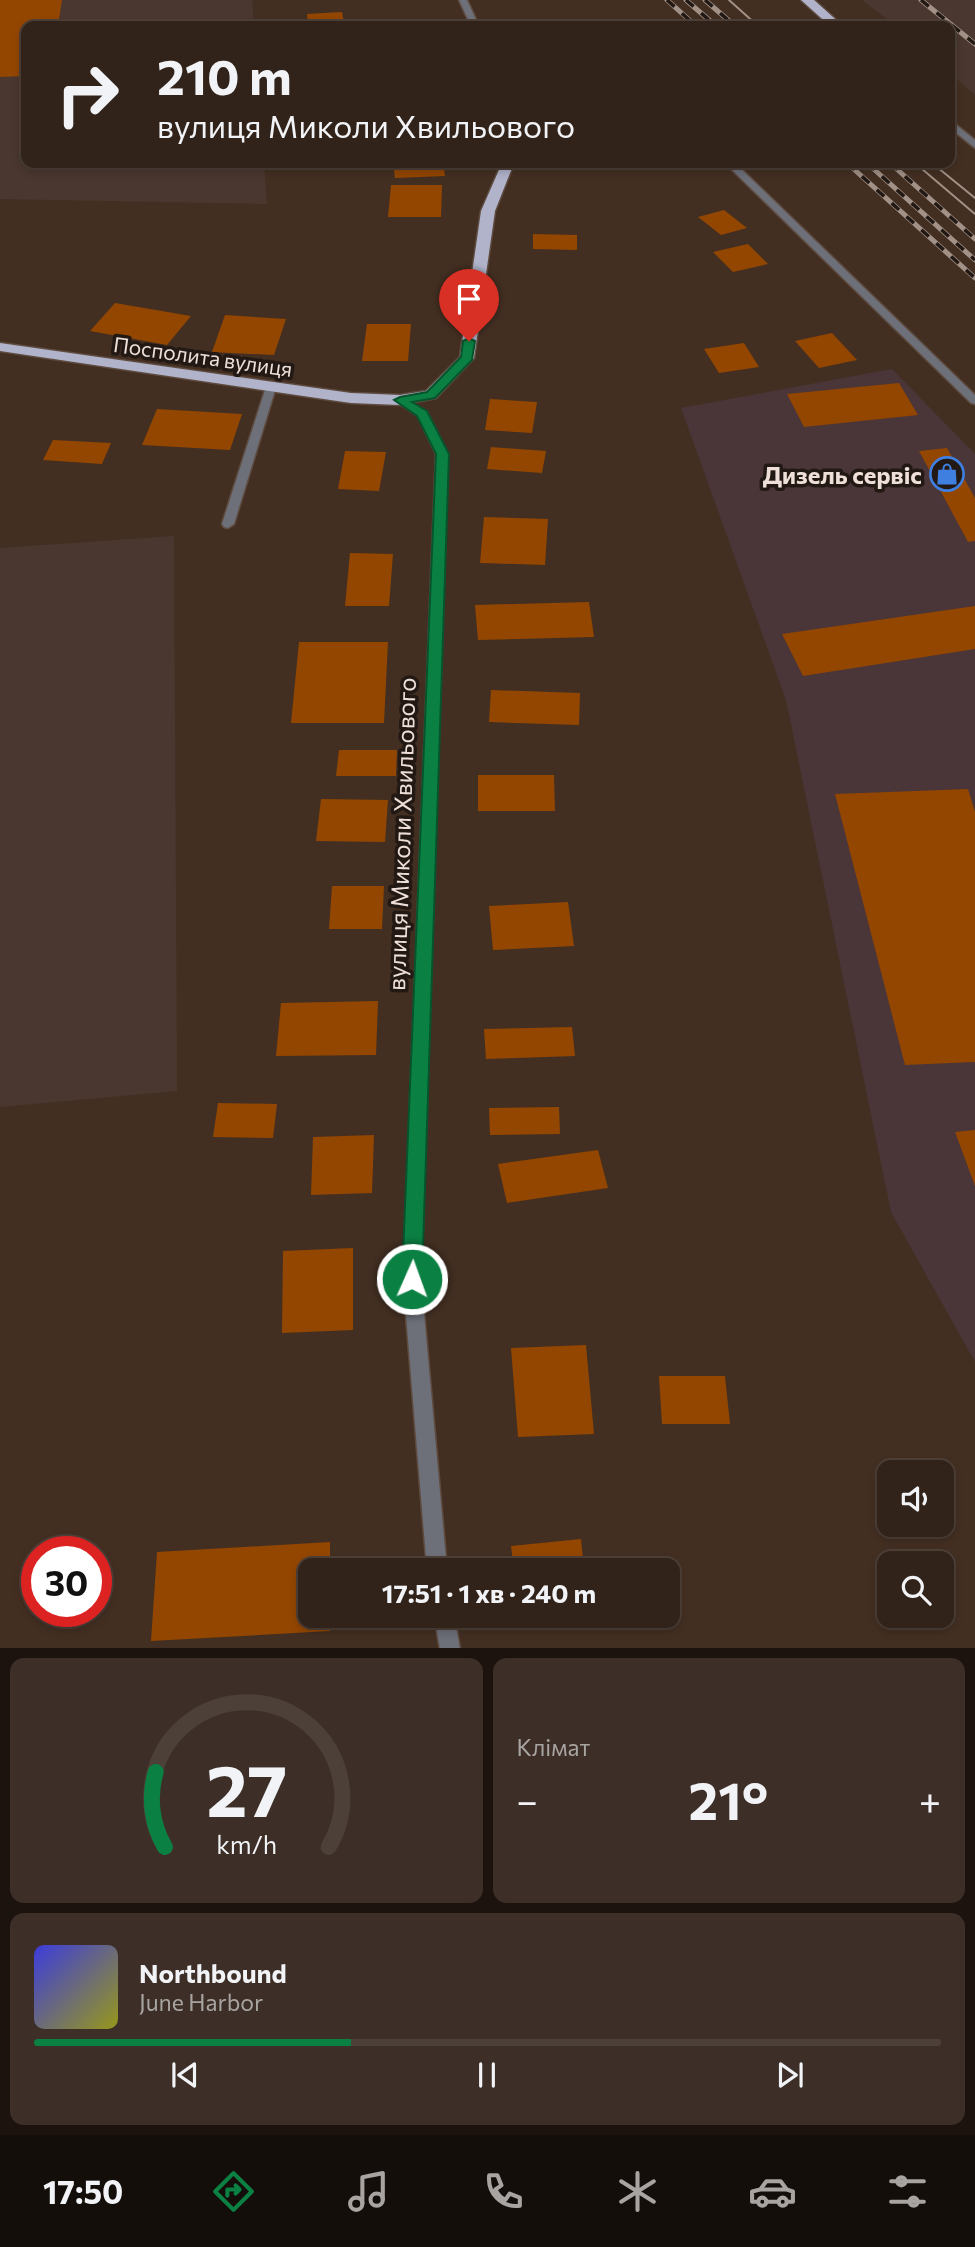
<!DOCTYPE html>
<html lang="uk">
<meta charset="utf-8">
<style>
body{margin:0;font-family:Commissioner,sans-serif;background:#3d2f27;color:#f1f3f6;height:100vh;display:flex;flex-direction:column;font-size:26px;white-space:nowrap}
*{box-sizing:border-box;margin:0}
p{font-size:23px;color:#a8a4a2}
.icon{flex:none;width:38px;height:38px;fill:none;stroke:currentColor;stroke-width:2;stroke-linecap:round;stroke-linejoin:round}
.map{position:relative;height:1648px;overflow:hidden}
.panel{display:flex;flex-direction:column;gap:10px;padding:10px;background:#1c130e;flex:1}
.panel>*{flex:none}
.guide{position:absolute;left:21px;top:21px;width:934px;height:147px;border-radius:14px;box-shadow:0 4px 10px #0003,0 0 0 2px #4d4039;background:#32231a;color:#f1f3f6;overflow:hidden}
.controls{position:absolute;left:877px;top:1460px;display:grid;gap:14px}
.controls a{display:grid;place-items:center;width:77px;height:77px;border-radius:14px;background:#32231a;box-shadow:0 4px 10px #0003,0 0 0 2px #4d4039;font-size:35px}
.speed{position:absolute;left:21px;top:1536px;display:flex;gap:14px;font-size:35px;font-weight:700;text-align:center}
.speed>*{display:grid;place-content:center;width:91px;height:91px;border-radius:50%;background:#32231a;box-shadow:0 4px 10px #0003,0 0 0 2px #4d4039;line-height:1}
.speed .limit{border:10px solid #d22;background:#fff;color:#111}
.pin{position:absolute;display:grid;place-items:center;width:60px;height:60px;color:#fff;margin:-72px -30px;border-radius:50% 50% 50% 0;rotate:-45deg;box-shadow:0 0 7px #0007}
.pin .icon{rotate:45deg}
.me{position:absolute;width:77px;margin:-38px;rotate:2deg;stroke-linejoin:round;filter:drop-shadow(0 0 5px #0008)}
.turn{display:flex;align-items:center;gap:24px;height:147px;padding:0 21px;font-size:32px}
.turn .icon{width:91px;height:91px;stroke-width:2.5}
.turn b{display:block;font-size:49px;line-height:60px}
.big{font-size:52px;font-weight:700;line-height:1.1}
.panel .card{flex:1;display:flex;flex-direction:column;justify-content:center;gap:10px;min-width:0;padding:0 24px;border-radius:14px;background:#3d2f27}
.panel .dial{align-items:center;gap:0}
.dial svg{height:182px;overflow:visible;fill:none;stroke:#4d4039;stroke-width:7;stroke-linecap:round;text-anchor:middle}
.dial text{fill:#f1f3f6;stroke:none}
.song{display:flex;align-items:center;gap:21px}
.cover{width:84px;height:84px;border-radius:10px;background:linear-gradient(135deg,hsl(240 70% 55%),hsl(60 70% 35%))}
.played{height:7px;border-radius:4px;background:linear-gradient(90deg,#0b8043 35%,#4d4039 35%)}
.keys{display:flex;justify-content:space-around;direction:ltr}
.heat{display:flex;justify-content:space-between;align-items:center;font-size:38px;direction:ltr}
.panel .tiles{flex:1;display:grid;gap:10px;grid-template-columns:1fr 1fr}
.card:last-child{grid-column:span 2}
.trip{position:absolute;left:298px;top:1558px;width:382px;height:70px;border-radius:14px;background:#32231a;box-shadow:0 4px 10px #0003,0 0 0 2px #4d4039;font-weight:700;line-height:70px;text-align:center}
.dock{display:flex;height:112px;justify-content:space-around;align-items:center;background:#140e0a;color:#a8a4a2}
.dock .icon{width:49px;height:49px}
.dock .selected{color:#0b8043}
.dock b{font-size:32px;color:#f1f3f6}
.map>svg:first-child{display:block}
.commercial{fill:#4a3538}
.industrial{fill:#4a372f}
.building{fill:#934600}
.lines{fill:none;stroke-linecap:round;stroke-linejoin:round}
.service-casing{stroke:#5e4b3f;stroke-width:3}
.minor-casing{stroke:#5e4b3f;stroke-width:3}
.tertiary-casing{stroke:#5e4b3f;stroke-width:3}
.trunk-casing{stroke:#5e4b3f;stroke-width:3}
.service{fill:#6d6f79;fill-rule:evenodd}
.minor{fill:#6d6f79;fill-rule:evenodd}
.tertiary{fill:#6d6f79;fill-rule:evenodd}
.trunk{fill:#b0b3ca;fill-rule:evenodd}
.tram{stroke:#a29187;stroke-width:2}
.rail-casing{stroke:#a29187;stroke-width:5}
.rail{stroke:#231914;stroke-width:3.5;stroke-dasharray:10;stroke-linecap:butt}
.route{fill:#0b8043;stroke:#07532c;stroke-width:2}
.labels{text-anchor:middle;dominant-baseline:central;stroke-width:7;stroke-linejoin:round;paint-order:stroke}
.far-street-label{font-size:21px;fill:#eee0d8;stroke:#231914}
.poi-label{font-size:24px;font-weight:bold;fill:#eee0d8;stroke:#231914;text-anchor:end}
.street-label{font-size:24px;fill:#eee0d8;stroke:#231914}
</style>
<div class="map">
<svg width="975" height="1649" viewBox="0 0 975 1649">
<rect width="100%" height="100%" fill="#432f22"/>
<path class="commercial" d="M892,369L975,454V1362L891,1212L786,700L681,408Z"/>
<path class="industrial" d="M0,0H252L254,26H26V163H264L267,204L0,199Z
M862,0H975V95L950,73V26H896Z
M174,536L177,1091L0,1107V548Z"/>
<path class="building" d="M0,0H62L58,26H26V76L0,77Z
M342,12L344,23L308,25L307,14Z
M393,163H443L445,176L395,178Z
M391,185H442L441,217H388Z
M724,210L747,228L721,235L698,217Z
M533,234L577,235V250L533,249Z
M748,244L768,264L733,272L713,252Z
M115,303L191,316L167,345L90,331Z
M225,315L286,319L274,355L212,352Z
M367,324H411L408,361H362Z
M832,333L857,360L819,368L795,341Z
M744,343L759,367L719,373L704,349Z
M899,383L918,415L804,427L787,394Z
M490,399L537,402L532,433L485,430Z
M157,409L242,414L230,450L142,445Z
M53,440L111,443L102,464L43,460Z
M491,447L546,451L542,473L487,469Z
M947,448L975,498V541L968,542L919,451Z
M345,451L386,452L379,491L338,489Z
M484,517L548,519L545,565L480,563Z
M350,553L393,554L389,606H345Z
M589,602L594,637L478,640L475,605Z
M975,606V649L803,676L782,634Z
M299,642H388L384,723H291Z
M491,690L580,693L579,725L489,722Z
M339,750H397L396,776H336Z
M478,775H554L555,811H478Z
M968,789L975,812V1062L905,1065L835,794Z
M321,799L388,800L385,842L316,841Z
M332,886H384L382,929H329Z
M568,902L574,946L493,950L489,906Z
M378,1001L376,1055L276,1056L281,1003Z
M572,1027L575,1056L486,1059L484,1029Z
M218,1103L277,1104L273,1138L213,1137Z
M559,1107L560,1134L490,1135L489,1108Z
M975,1130V1186L955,1132Z
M374,1135L372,1193L311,1195L313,1137Z
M598,1150L608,1188L507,1203L498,1164Z
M353,1248V1330L282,1333L283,1251Z
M586,1345L594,1434L518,1437L511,1348Z
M659,1376H725L730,1424H662Z
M581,1539L584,1570H514L511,1546Z
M330,1542V1570H310V1615H330V1631L151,1641L157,1552Z"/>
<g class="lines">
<g class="service-casing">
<path id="service" d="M271,384L276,387L234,524L228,528L224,527L222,524L266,387Z"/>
</g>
<g class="minor-casing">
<path id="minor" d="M725,163H735L975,395V404L971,403Z
M400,397L427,412L448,454L421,1279L447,1570H427L403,1279L436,454L418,416L394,400Z
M434,1615H454L460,1649H440Z"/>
</g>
<g class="tertiary-casing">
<path id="tertiary" d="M459,0H467L479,26H471Z
M950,120L975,140V148L950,128Z"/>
</g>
<g class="trunk-casing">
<path id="trunk" d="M801,0H814L843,26H830Z
M502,163H514L495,211L474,358L436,398L400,405L351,403L0,351V343L351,393L400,395L426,391L460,357L481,211Z"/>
</g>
<use href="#service" class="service"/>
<use href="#minor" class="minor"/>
<use href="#tertiary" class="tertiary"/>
<use href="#trunk" class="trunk"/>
<path class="tram" d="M729,0L758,26
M915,163L975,214
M932,163L975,198"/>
<g class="rail-casing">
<path id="rail" d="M667,0L696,26
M686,0L716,26
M705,0L735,26
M921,0L975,44
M847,163L975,278
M867,163L975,260
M890,163L975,239"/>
</g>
<use href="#rail" class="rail"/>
</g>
<path class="route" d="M469,338L475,341L472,360L435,398L412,402L427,411L449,454L422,1279L419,1285L412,1288L405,1285L402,1279L436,454L417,416L394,400L400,397L427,392L461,357L463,341Z"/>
<defs>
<g id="shop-ring" transform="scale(1.75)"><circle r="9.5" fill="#231914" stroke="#3f7fe0" stroke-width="1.5"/><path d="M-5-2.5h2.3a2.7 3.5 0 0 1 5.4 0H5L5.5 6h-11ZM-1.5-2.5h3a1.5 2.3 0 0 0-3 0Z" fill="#3f7fe0"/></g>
</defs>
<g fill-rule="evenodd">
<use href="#shop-ring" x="947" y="474"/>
</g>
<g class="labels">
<g class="far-street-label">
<text transform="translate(203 356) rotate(8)">Посполита вулиця</text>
</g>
<g class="poi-label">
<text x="922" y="474">Дизель сервіс</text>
</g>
<g class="street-label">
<text transform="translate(401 834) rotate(-88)">вулиця Миколи Хвильового</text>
</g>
</g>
</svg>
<div class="controls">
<a><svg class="icon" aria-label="sound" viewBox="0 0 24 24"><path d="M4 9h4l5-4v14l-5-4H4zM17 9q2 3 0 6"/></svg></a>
<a><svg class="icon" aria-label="search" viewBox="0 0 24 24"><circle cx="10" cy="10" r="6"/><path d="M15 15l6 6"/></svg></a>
</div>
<div class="speed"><div class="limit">30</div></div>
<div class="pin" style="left:469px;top:341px;background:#d93025"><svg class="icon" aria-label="arrive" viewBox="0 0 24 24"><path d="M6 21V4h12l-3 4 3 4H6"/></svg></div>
<svg class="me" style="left:412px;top:1279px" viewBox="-20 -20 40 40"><circle r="17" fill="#0b8043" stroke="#fff" stroke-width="3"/><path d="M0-11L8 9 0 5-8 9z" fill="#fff"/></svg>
<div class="trip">17:51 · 1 хв · 240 m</div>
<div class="guide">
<div class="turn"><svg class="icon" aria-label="right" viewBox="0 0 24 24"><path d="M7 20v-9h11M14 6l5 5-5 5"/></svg><div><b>210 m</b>вулиця Миколи Хвильового</div></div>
</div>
</div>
<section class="panel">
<div class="tiles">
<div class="card dial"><svg viewBox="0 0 100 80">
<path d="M14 69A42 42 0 1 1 86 69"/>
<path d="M14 69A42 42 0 0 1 10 36" stroke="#0b8043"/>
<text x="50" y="56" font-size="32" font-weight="700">27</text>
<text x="50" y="72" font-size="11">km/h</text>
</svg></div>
<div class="card"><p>Клімат</p>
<div class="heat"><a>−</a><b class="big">21°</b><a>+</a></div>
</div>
<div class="card">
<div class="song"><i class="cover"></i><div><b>Northbound</b><p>June Harbor</p></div></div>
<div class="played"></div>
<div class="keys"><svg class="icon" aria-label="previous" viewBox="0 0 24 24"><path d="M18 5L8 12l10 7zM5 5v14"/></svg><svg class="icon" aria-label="pause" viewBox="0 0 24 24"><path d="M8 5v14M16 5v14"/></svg><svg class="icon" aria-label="next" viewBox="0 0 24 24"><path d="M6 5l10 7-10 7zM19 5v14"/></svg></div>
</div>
</div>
</section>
<nav class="dock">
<b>17:50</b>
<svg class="icon selected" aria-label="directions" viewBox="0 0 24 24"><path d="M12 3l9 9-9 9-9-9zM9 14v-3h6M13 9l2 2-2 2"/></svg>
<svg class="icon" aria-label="music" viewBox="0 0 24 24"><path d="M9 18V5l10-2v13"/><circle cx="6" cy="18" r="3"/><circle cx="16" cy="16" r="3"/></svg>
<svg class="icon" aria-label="phone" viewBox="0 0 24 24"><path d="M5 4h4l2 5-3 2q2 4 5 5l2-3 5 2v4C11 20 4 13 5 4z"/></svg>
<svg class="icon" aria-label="climate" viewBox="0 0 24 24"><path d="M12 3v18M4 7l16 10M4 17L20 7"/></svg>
<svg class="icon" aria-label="car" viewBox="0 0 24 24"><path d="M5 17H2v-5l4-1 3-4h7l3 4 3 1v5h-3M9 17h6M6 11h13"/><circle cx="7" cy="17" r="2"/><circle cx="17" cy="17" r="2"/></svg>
<svg class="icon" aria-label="filters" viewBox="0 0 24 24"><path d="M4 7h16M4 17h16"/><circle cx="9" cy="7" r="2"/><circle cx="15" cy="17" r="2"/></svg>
</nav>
